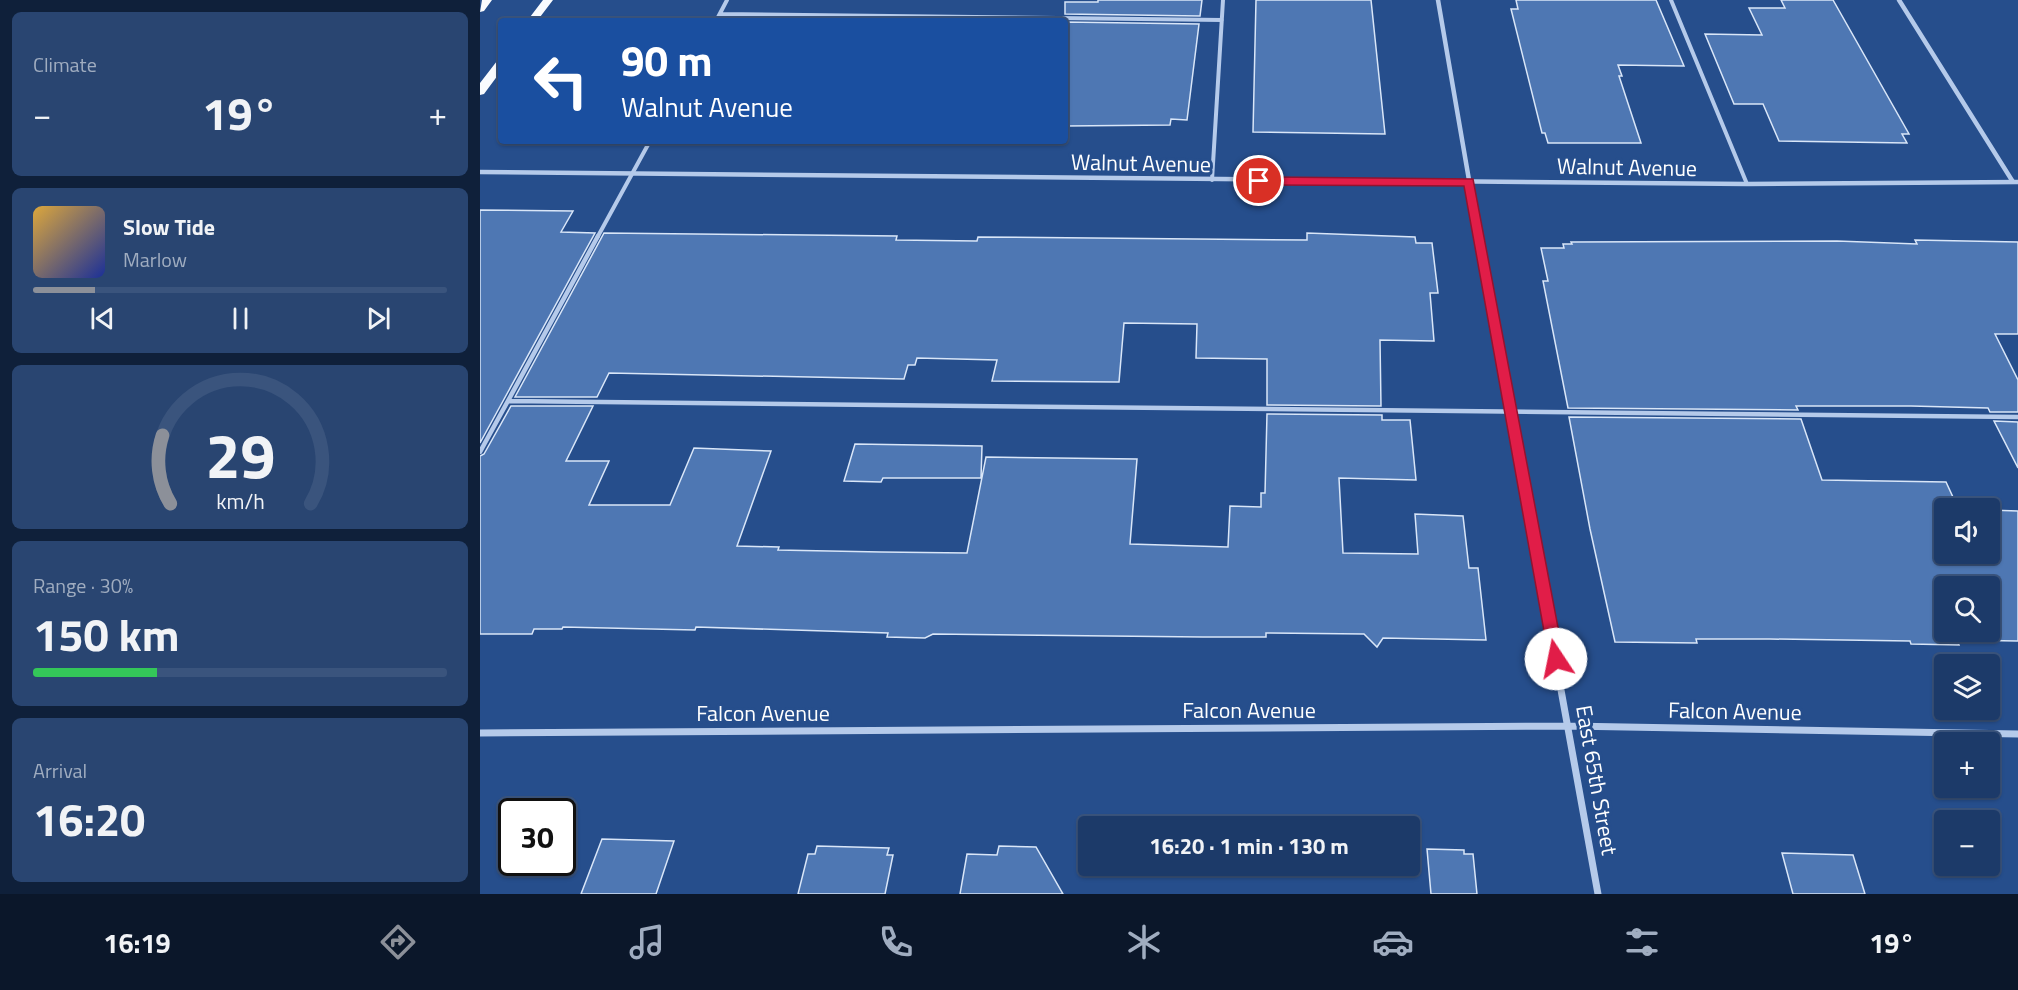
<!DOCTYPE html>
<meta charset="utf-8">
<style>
body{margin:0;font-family:"Titillium Web",sans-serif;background:#294571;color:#f1f3f6;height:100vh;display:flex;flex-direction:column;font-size:22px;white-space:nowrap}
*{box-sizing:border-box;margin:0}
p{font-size:20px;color:#a0adc0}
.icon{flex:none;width:33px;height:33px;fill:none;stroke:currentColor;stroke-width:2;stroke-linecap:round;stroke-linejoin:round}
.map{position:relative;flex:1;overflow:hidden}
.sheet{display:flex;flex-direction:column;gap:12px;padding:12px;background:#0f203a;width:480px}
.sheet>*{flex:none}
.hud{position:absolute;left:18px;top:18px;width:570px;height:126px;border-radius:6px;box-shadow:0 2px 4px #0004,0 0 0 2px #3a547d;background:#1a4fa0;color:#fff;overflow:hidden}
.controls{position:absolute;left:1454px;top:498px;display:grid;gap:12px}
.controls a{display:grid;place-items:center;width:66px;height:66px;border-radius:6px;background:#1c3a69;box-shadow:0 2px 4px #0004,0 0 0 2px #3a547d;font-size:30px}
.speed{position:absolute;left:18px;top:798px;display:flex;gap:12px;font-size:30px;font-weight:700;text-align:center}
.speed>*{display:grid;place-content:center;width:78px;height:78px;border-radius:50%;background:#1c3a69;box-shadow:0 2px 4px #0004,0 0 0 2px #3a547d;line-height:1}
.speed .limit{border:3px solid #111;border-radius:9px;background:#fff;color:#111}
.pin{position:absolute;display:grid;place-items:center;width:51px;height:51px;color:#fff;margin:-26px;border:3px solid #fff;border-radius:50%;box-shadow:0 2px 6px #0007}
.me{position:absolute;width:66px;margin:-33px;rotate:349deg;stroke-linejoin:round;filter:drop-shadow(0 0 4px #0008)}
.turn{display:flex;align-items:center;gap:21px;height:126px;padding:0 24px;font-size:27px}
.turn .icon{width:78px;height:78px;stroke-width:2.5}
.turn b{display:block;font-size:42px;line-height:51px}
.big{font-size:45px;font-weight:700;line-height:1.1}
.sheet .widget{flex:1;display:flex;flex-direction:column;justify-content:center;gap:9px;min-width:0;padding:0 21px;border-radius:9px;background:#294571}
.sheet .dial{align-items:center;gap:0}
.dial svg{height:156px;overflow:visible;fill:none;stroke:#3a547d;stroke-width:7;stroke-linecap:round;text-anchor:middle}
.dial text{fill:#f1f3f6;stroke:none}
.song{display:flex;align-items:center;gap:18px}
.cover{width:72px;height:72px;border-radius:9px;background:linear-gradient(135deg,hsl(40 70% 55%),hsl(230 70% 35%))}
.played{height:6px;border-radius:3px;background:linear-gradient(90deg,#8c9099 15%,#3a547d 15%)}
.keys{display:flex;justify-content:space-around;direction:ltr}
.heat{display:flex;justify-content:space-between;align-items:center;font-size:33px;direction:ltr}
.charge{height:9px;border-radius:4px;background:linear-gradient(90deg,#34c759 30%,#3a547d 0)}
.trip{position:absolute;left:598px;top:816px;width:342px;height:60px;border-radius:6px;background:#1c3a69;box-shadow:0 2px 4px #0004,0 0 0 2px #3a547d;font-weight:700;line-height:60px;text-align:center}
.menu{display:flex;height:96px;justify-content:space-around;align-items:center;background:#0b172a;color:#a0adc0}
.menu .icon{width:42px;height:42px}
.menu .on{color:#8c9099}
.menu b{font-size:27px;color:#f1f3f6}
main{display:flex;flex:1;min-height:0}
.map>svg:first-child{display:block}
.building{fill:#4e77b3;stroke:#d9e6f8;stroke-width:1.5;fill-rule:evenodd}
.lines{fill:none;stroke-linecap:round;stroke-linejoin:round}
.service-far1{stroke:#b5caea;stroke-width:4}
.service{stroke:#b5caea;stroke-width:4.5}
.minor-far2{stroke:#b5caea;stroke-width:4.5}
.minor-far1{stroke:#b5caea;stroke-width:6}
.minor{stroke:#b5caea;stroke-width:7}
.primary{fill:#f9fbfe;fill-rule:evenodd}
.route{fill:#e11d48;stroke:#92132f;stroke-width:1.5}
.labels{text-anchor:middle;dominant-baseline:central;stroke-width:6;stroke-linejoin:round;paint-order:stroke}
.street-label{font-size:22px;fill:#fff;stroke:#264e8c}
</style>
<main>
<section class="sheet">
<div class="widget"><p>Climate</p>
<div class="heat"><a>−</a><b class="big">19°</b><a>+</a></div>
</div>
<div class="widget">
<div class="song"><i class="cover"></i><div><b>Slow Tide</b><p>Marlow</p></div></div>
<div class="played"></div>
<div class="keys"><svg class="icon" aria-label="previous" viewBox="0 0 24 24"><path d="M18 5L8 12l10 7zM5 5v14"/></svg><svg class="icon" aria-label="pause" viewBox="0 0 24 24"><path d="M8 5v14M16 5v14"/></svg><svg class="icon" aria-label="next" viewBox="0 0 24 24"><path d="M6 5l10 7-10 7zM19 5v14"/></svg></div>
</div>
<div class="widget dial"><svg viewBox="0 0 100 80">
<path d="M14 69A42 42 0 1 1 86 69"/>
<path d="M14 69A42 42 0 0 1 10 34" stroke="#8c9099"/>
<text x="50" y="56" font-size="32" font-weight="700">29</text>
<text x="50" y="72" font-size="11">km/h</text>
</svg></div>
<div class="widget"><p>Range · 30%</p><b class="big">150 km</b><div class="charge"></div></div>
<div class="widget"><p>Arrival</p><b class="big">16:20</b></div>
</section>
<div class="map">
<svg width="1538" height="894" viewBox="0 0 1538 894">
<rect width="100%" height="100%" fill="#264e8c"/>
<path class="building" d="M618,0H722L720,16L585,14V2H618Z
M776,0H891L905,134L773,132Z
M1036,0H1176L1204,66L1138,65L1142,76H1139L1161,143H1068L1065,133H1062L1031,9H1038Z
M1301,0H1353L1429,134H1422L1427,143L1299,141L1283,104H1254L1225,34L1282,35L1269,8H1305Z
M585,22L719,24L707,120L691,119L690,125L585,126Z
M0,210L93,211L81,232L115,233L0,443Z
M124,233L417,236L416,240L497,241L498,237L827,240V233L935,237L936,243H952L958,293H950L954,341L900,340L901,406L787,405V359L716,358L717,324L644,323L639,382L512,381L517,360L437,358L435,365H428L424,379L129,373L117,397H35Z
M1435,240L1538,242V334H1515L1538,380V412H1510L1508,408L1431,406H1316L1318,410L1088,408L1063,281H1068L1061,248H1084L1083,244H1092L1091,242L1357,241L1437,244Z
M31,406H113L86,461H129L109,505H190L214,448L291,451L257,546L299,547L298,550L401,552L487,553L506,457L657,459L650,544L748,547L750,506L781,507V493H785L787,414L902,415V420H930L936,480L859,478L863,553L938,554L935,514L983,516L989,568H998L1006,640L903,638L897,647L884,634L786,633V637H723L453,634L445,638L407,637L408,633L216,627L215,630L83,627L82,629H54L52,634H0V456L4,454Z
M1089,417L1321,419L1342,480L1466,482L1478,508H1464V554H1509V510L1538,511V641L1477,640L1479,645L1431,644L1430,641L1290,639H1216L1217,643L1135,642L1110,529ZM1464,586H1509V632H1464Z
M1514,421L1538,422V468Z
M375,444L502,446L501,478H403L401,482L364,481Z
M122,839L194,841L176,894H101Z
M337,846L409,848L407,855H413L405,894H318L328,854H335Z
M519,846L556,847L583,894H480L487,854L517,855Z
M947,849L984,850V854H993L997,894H951Z
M1302,853L1373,855L1385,894H1313Z"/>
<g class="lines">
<path class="service-far1" d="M1191,0L1267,184
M240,14L742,20
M236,21L247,0
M732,180L743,0
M117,238L170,141"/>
<path class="service" d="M28,401L1538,417
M0,452L118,236"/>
<path class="minor-far2" d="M958,0L999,238
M1419,0L1533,182
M0,172L1267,184L1538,182"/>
<path class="minor-far1" d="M999,236L1052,531"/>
<path class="minor" d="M1052,530L1118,894
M0,733L1089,726L1538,734"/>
<path class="primary" d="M2,0H12L4,11L0,12Z
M63,0H73L57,21H47Z
M21,60V71L4,94L0,95V83L17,61Z"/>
</g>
<path class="route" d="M779,177L993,179L1084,659L1082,664L1076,666L1071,664L1069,659L984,186L779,185L773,181Z"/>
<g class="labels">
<g class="street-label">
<text transform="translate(661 163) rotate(1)">Walnut Avenue</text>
<text transform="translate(1147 167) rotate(1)">Walnut Avenue</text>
<text x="769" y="710">Falcon Avenue</text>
<text transform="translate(1255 711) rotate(1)">Falcon Avenue</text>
<text x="283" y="713">Falcon Avenue</text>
<text transform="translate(1117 780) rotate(80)">East 65th Street</text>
</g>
</g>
</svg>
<div class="controls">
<a><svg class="icon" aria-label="sound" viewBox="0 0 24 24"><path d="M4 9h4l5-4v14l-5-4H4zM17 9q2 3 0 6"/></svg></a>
<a><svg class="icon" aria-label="search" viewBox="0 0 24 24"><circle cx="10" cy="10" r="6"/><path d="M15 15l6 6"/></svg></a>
<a><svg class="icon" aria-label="layers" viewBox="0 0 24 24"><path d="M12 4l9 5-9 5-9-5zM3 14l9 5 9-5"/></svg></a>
<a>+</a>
<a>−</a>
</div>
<div class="speed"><div class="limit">30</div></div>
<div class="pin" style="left:779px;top:181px;background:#d93025"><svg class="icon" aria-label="arrive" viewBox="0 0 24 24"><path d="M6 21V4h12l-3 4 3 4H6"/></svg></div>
<svg class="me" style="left:1076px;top:659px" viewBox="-20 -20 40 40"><circle r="19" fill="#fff"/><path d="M0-13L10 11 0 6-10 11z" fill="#e11d48"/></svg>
<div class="trip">16:20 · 1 min · 130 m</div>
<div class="hud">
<div class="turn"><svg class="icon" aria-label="left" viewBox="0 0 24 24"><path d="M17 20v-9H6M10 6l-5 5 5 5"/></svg><div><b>90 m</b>Walnut Avenue</div></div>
</div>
</div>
</main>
<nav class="menu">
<b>16:19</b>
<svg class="icon on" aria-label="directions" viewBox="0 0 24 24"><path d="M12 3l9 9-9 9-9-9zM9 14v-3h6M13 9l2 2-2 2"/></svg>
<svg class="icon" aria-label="music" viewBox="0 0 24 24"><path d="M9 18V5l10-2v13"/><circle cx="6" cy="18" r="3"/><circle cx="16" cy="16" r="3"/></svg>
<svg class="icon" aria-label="phone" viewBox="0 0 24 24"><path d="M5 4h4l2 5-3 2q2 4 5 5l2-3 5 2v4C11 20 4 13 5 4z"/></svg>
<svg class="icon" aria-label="climate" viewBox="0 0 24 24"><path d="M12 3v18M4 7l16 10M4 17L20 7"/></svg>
<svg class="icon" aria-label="car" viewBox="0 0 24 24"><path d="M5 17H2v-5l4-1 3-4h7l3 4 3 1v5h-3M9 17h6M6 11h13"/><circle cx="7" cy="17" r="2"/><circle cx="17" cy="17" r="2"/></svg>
<svg class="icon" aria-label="filters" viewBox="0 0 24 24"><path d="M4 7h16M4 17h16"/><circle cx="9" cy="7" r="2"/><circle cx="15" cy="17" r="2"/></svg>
<b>19°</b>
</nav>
